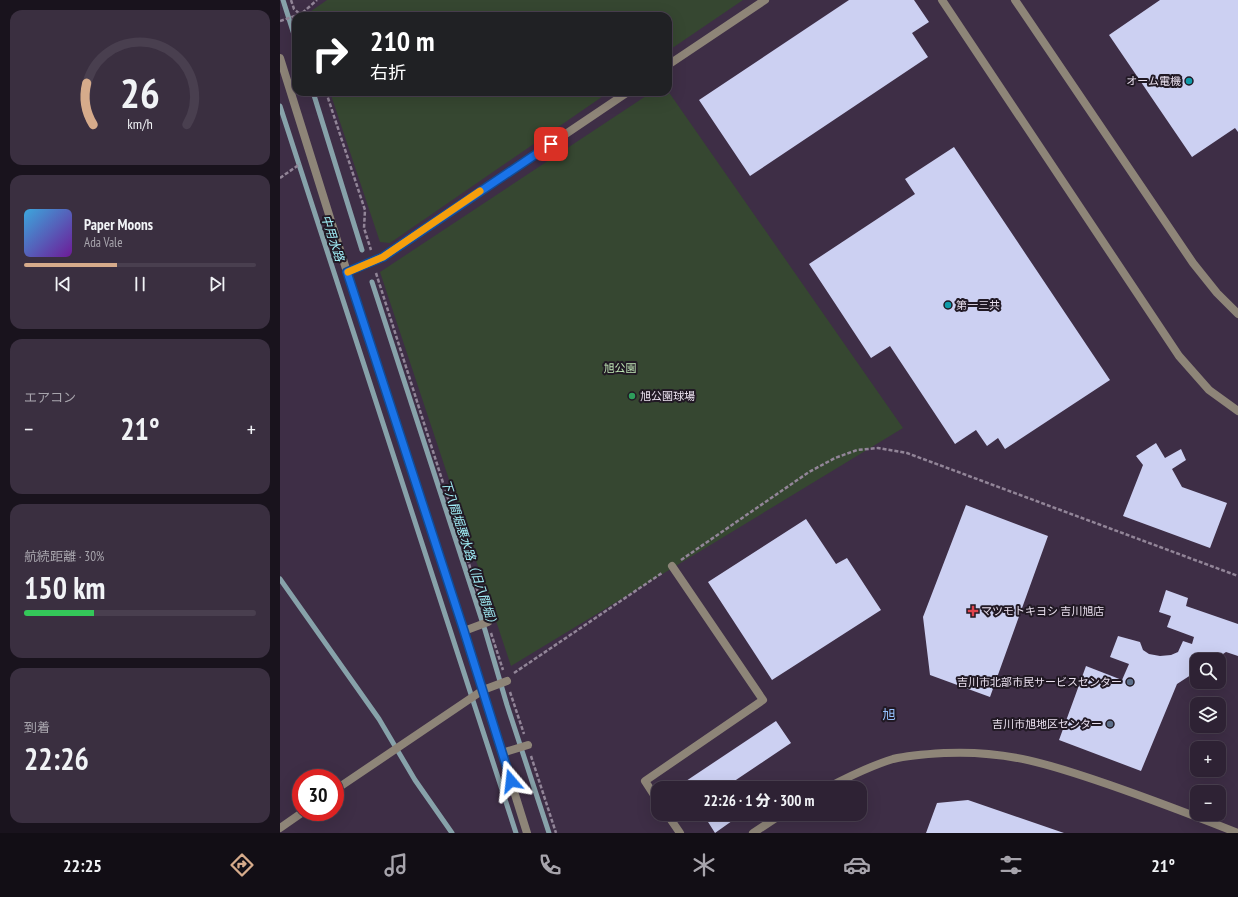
<!DOCTYPE html>
<html lang="ja">
<meta charset="utf-8">
<style>
body{margin:0;font-family:"PT Sans Narrow","Noto Sans JP",sans-serif;background:#3a2f40;color:#f1f3f6;height:100vh;display:flex;flex-direction:column;font-size:15px;white-space:nowrap}
*{box-sizing:border-box;margin:0}
p{font-size:13px;color:#a7a4ac}
.icon{flex:none;width:22px;height:22px;fill:none;stroke:currentColor;stroke-width:2;stroke-linecap:round;stroke-linejoin:round}
.map{position:relative;flex:1;overflow:hidden}
.details{display:flex;flex-direction:column;gap:10px;padding:10px;background:#19131d;width:280px}
.details>*{flex:none}
.guide{position:absolute;left:12px;top:12px;width:380px;height:84px;border-radius:12px;box-shadow:0 4px 16px #0002,0 0 0 1px #493f4f;background:#202124;color:#fff;overflow:hidden}
.tools{position:absolute;left:910px;top:653px;display:grid;gap:8px}
.tools a{display:grid;place-items:center;width:36px;height:36px;border-radius:8px;background:#2e2234;box-shadow:0 4px 16px #0002,0 0 0 1px #493f4f;font-size:20px}
.speed{position:absolute;left:12px;top:769px;display:flex;gap:8px;font-size:20px;font-weight:700;text-align:center}
.speed>*{display:grid;place-content:center;width:52px;height:52px;border-radius:50%;background:#2e2234;box-shadow:0 4px 16px #0002,0 0 0 1px #493f4f;line-height:1}
.speed .limit{border:6px solid #d22;background:#fff;color:#111}
.pin{position:absolute;display:grid;place-items:center;width:34px;height:34px;color:#fff;margin:-17px;border-radius:8px;box-shadow:0 2px 6px #0006}
.me{position:absolute;width:44px;margin:-22px;rotate:343deg;stroke-linejoin:round;filter:drop-shadow(0 0 3px #0008)}
.turn{display:flex;align-items:center;gap:14px;height:84px;padding:0 12px;font-size:18px}
.turn .icon{width:52px;height:52px;stroke-width:2.5}
.turn b{display:block;font-size:28px;line-height:34px}
.big{font-size:30px;font-weight:800;line-height:1.1}
.details .widget{flex:1;display:flex;flex-direction:column;justify-content:center;gap:6px;min-width:0;padding:0 14px;border-radius:12px;background:#3a2f40}
.details .dial{align-items:center;gap:0}
.dial svg{height:104px;overflow:visible;fill:none;stroke:#493f4f;stroke-width:7;stroke-linecap:round;text-anchor:middle}
.dial text{fill:#f1f3f6;stroke:none}
.song{display:flex;align-items:center;gap:12px}
.cover{width:48px;height:48px;border-radius:6px;background:linear-gradient(135deg,hsl(200 70% 55%),hsl(280 70% 35%))}
.played{height:4px;border-radius:2px;background:linear-gradient(90deg,#d6ab8b 40%,#493f4f 40%)}
.keys{display:flex;justify-content:space-around;direction:ltr}
.heat{display:flex;justify-content:space-between;align-items:center;font-size:22px;direction:ltr}
.charge{height:6px;border-radius:3px;background:linear-gradient(90deg,#34c759 30%,#493f4f 0)}
.trip{position:absolute;left:371px;top:781px;width:216px;height:40px;border-radius:12px;background:#2e2234;box-shadow:0 4px 16px #0002,0 0 0 1px #493f4f;font-weight:800;line-height:40px;text-align:center}
.dock{display:flex;height:64px;justify-content:space-around;align-items:center;background:#120e15;color:#a7a4ac}
.dock .icon{width:28px;height:28px}
.dock .active{color:#d6ab8b}
.dock b{font-size:18px;color:#f1f3f6}
main{display:flex;flex:1;min-height:0}
.map>svg:first-child{display:block}
.green{fill:#364731}
.lines{fill:none;stroke-linecap:round;stroke-linejoin:round}
.stream{stroke:#87a2aa;stroke-width:5}
.building{fill:#ccd0f2}
.path{stroke:#928598;stroke-width:2.5;stroke-dasharray:4 2;stroke-linecap:butt}
.service{stroke:#8e8578;stroke-width:8}
.minor{stroke:#8e8578;stroke-width:8}
.tertiary{stroke:#8e8578;stroke-width:8}
.route-casing{stroke:#114b97;stroke-width:10}
.route{stroke:#1a73e8;stroke-width:7}
.slow{stroke:#f59e0b;stroke-width:7}
.culture-dot{fill:#0f9aa8;stroke:#211924;stroke-width:1.5}
.leisure-dot{fill:#2e9e5b;stroke:#211924;stroke-width:1.5}
.health-dot{fill:#e0444e;stroke:#211924;stroke-width:1.5}
.service-dot{fill:#5c6f8a;stroke:#211924;stroke-width:1.5}
.labels{text-anchor:middle;dominant-baseline:central;stroke-width:4;stroke-linejoin:round;paint-order:stroke}
.poi-label{font-size:11px;fill:#eae0ef;stroke:#211924;text-anchor:end}
.park-label{font-size:11px;fill:#bfe5b5;stroke:#211924}
.water-label{font-size:12px;font-style:italic;fill:#a2f0f9;stroke:#211924}
.quarter-label{font-size:13px;fill:#95c1fe;stroke:#211924}
</style>
<main>
<section class="details">
<div class="widget dial"><svg viewBox="0 0 100 80">
<path d="M14 69A42 42 0 1 1 86 69"/>
<path d="M14 69A42 42 0 0 1 9 37" stroke="#d6ab8b"/>
<text x="50" y="56" font-size="32" font-weight="700">26</text>
<text x="50" y="72" font-size="11">km/h</text>
</svg></div>
<div class="widget">
<div class="song"><i class="cover"></i><div><b>Paper Moons</b><p>Ada Vale</p></div></div>
<div class="played"></div>
<div class="keys"><svg class="icon" aria-label="previous" viewBox="0 0 24 24"><path d="M18 5L8 12l10 7zM5 5v14"/></svg><svg class="icon" aria-label="pause" viewBox="0 0 24 24"><path d="M8 5v14M16 5v14"/></svg><svg class="icon" aria-label="next" viewBox="0 0 24 24"><path d="M6 5l10 7-10 7zM19 5v14"/></svg></div>
</div>
<div class="widget"><p>エアコン</p>
<div class="heat"><a>−</a><b class="big">21°</b><a>+</a></div>
</div>
<div class="widget"><p>航続距離 · 30%</p><b class="big">150 km</b><div class="charge"></div></div>
<div class="widget"><p>到着</p><b class="big">22:26</b></div>
</section>
<div class="map">
<svg width="958" height="833" viewBox="0 0 958 833">
<rect width="100%" height="100%" fill="#3e2e46"/>
<path class="green" d="M47,0H463L388,51V16H24Z
M388,91L623,428L231,666L100,272L372,92Z
M50,92H329L110,243L100,242Z"/>
<g class="lines">
<path class="stream" d="M3,0L16,41
M33,92L82,250
M0,106L236,833
M92,282L205,630L227,705L269,833
M0,579L99,719L135,780L172,833"/>
</g>
<path class="building" d="M569,0H634L649,22L632,33L648,57L470,176L419,100Z
M880,0H958V132L955,128L912,157L829,35Z
M674,147L830,380L725,449L718,438L707,446L696,430L675,444L610,346L591,358L529,264L635,194L625,179Z
M876,443L885,458L901,449L906,460L892,469L902,487L947,503L930,548L843,516L863,465L856,456Z
M686,505L768,536L710,697L650,675L643,617Z
M526,519L556,564L567,558L601,610L492,680L428,582Z
M886,590L908,598L906,606L958,624V656L946,652L934,660H917V671L897,684L861,771L779,740L806,666L842,680L849,664L830,657L838,636L860,642L863,650L869,654L880,656L891,655L898,652L903,641L912,644L914,637L887,627L891,616L879,612Z
M496,721L511,743L444,788H402L400,785Z
M688,800L784,833H646L657,803Z
M423,814H458L459,816L435,833Z"/>
<g class="lines">
<path class="path" d="M11,0L14,9L20,14
M0,21L21,14L37,0
M46,92L85,210L84,228L91,250
M0,178L20,164
M96,273L204,611
M401,560L529,472L555,458L577,450L598,448L627,453L958,576
M211,633L223,670
M234,673L382,573
M230,692L244,734
M251,756L276,833"/>
<path class="service" d="M662,0L899,356L929,390L958,411"/>
<path class="minor" d="M0,58L67,272L184,631L247,833
M184,631L208,622
M222,753L248,745
M55,790L203,690L227,681
M378,801L365,781L483,700L392,566
M387,814L400,833
M0,828L23,812"/>
<path class="tertiary" d="M735,0L913,263L937,293L958,314
M388,65L485,0
M67,272L103,257L348,92
M547,788C568,777 590,766 613,759C630,755 648,754 665,753C727,750 772,765 830,785C873,800 915,816 958,833
M473,833L502,814"/>
</g>
<g class="lines">
<g class="route-casing">
<path id="route" d="M231,781L184,631L67,272L103,257L271,144"/>
</g>
<use href="#route" class="route"/>
<path class="slow" d="M68,272L103,257L200,191"/>
</g>
<g class="culture-dot">
<circle cx="909" cy="81" r="4"/>
<circle cx="668" cy="305" r="4"/>
</g>
<circle class="leisure-dot" cx="352" cy="396" r="4"/>
<path class="health-dot" d="M691 605h4v4h4v4h-4v4h-4v-4h-4v-4h4z"/>
<g class="service-dot">
<circle cx="850" cy="682" r="4"/>
<circle cx="830" cy="724" r="4"/>
</g>
<g class="labels">
<g class="poi-label">
<text x="901" y="81">オーム電機</text>
<text x="676" y="305" text-anchor="start">第一三共</text>
<text x="360" y="396" text-anchor="start">旭公園球場</text>
<text x="701" y="611" text-anchor="start">マツモトキヨシ 吉川旭店</text>
<text x="842" y="682">吉川市北部市民サービスセンター</text>
<text x="822" y="724">吉川市旭地区センター</text>
</g>
<g class="park-label">
<text x="340" y="368">旭公園</text>
</g>
<g class="water-label">
<text transform="translate(53 238) rotate(72)">中用水路</text>
<text transform="translate(190 554) rotate(72)">下八間堀悪水路（旧八間堀）</text>
</g>
<g class="quarter-label">
<text x="609" y="714">旭</text>
</g>
</g>
</svg>
<div class="tools">
<a><svg class="icon" aria-label="search" viewBox="0 0 24 24"><circle cx="10" cy="10" r="6"/><path d="M15 15l6 6"/></svg></a>
<a><svg class="icon" aria-label="layers" viewBox="0 0 24 24"><path d="M12 4l9 5-9 5-9-5zM3 14l9 5 9-5"/></svg></a>
<a>+</a>
<a>−</a>
</div>
<div class="speed"><div class="limit">30</div></div>
<div class="pin" style="left:271px;top:144px;background:#d93025"><svg class="icon" aria-label="arrive" viewBox="0 0 24 24"><path d="M6 21V4h12l-3 4 3 4H6"/></svg></div>
<svg class="me" style="left:231px;top:781px" viewBox="-20 -20 40 40"><path d="M0-17L14 15 0 8-14 15z" fill="#1a73e8" stroke="#fff" stroke-width="4"/></svg>
<div class="trip">22:26 · 1 分 · 300 m</div>
<div class="guide">
<div class="turn"><svg class="icon" aria-label="right" viewBox="0 0 24 24"><path d="M7 20v-9h11M14 6l5 5-5 5"/></svg><div><b>210 m</b>右折</div></div>
</div>
</div>
</main>
<nav class="dock">
<b>22:25</b>
<svg class="icon active" aria-label="directions" viewBox="0 0 24 24"><path d="M12 3l9 9-9 9-9-9zM9 14v-3h6M13 9l2 2-2 2"/></svg>
<svg class="icon" aria-label="music" viewBox="0 0 24 24"><path d="M9 18V5l10-2v13"/><circle cx="6" cy="18" r="3"/><circle cx="16" cy="16" r="3"/></svg>
<svg class="icon" aria-label="phone" viewBox="0 0 24 24"><path d="M5 4h4l2 5-3 2q2 4 5 5l2-3 5 2v4C11 20 4 13 5 4z"/></svg>
<svg class="icon" aria-label="climate" viewBox="0 0 24 24"><path d="M12 3v18M4 7l16 10M4 17L20 7"/></svg>
<svg class="icon" aria-label="car" viewBox="0 0 24 24"><path d="M5 17H2v-5l4-1 3-4h7l3 4 3 1v5h-3M9 17h6M6 11h13"/><circle cx="7" cy="17" r="2"/><circle cx="17" cy="17" r="2"/></svg>
<svg class="icon" aria-label="filters" viewBox="0 0 24 24"><path d="M4 7h16M4 17h16"/><circle cx="9" cy="7" r="2"/><circle cx="15" cy="17" r="2"/></svg>
<b>21°</b>
</nav>
